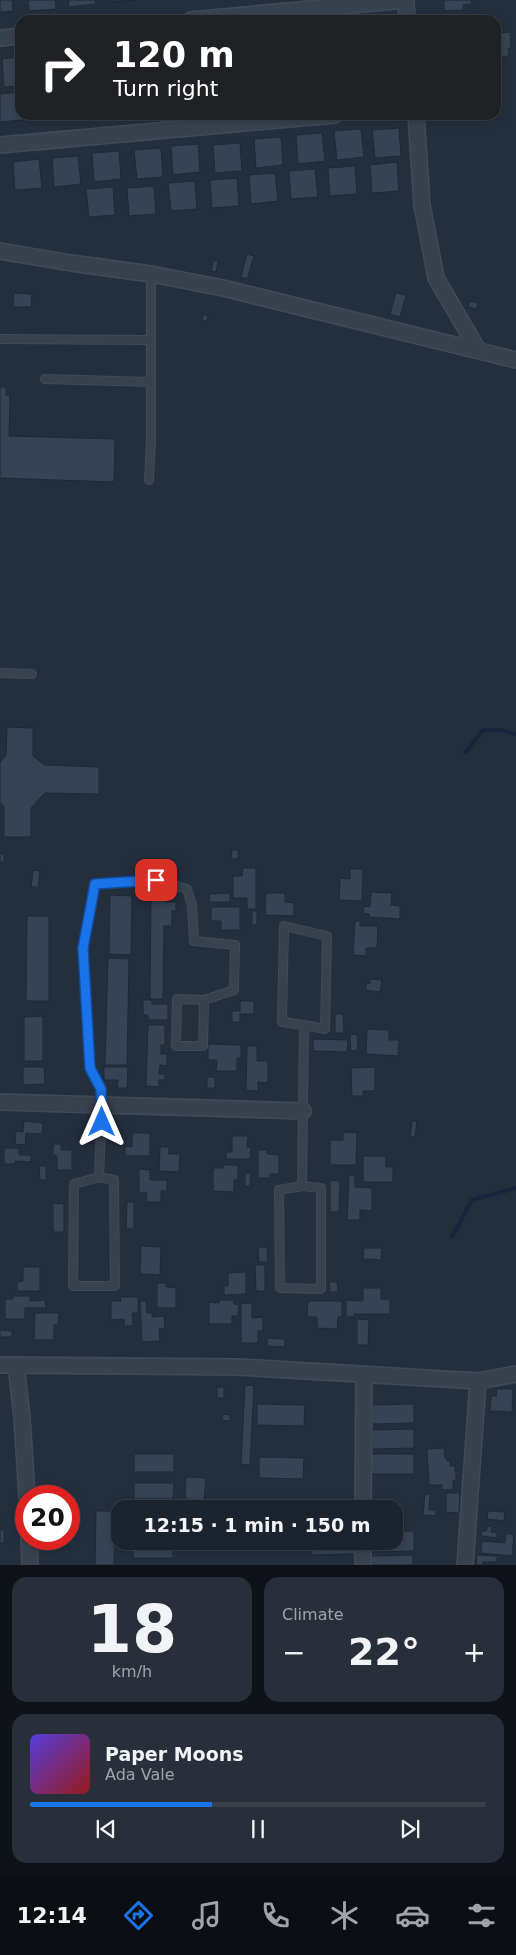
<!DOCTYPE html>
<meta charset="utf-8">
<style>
body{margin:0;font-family:"DejaVu Sans",sans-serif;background:#282f3a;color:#f1f3f6;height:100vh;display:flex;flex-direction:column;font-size:19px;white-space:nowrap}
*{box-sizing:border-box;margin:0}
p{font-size:16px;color:#a0a4aa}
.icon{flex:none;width:28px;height:28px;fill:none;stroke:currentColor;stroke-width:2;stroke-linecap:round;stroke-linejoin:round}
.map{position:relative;height:1565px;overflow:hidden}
.sheet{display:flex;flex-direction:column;gap:12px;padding:12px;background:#0f1319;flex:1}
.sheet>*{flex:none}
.hud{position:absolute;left:15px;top:15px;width:486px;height:105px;border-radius:15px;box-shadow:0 2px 8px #0003,0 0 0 1px #39404a;background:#202124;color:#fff;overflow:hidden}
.speed{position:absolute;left:15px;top:1485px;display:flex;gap:10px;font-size:25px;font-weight:700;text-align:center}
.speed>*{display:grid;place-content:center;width:65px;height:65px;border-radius:50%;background:#1b232e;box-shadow:0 2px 8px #0003,0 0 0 1px #39404a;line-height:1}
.speed .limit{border:8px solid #d22;background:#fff;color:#111}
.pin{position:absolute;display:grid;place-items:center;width:42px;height:42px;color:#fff;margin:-21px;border-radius:10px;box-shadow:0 2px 8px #0006}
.me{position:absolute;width:55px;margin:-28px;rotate:0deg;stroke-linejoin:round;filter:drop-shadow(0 0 4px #0008)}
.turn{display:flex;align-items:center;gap:18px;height:105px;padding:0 15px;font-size:22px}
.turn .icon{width:65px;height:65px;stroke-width:2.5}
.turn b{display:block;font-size:35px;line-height:42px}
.big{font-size:38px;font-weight:600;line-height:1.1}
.sheet .widget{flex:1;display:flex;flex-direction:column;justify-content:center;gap:8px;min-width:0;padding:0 18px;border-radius:15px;background:#282f3a}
.sheet .dial{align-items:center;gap:0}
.dial b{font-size:65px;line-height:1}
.song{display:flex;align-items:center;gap:15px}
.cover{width:60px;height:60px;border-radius:8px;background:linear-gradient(135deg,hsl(250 70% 55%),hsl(0 70% 35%))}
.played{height:5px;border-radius:2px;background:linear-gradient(90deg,#1a73e8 40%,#39404a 40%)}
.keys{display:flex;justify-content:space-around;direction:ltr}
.heat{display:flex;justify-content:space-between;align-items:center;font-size:28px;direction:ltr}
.sheet .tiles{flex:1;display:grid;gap:12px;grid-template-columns:1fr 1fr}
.widget:last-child{grid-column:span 2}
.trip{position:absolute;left:111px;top:1500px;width:292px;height:50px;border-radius:15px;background:#1b232e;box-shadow:0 2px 8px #0003,0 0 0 1px #39404a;font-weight:600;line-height:50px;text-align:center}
.tabs{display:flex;height:80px;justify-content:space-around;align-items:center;background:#0b0e12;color:#a0a4aa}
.tabs .icon{width:35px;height:35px}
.tabs .active{color:#1a73e8}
.tabs b{font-size:22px;color:#f1f3f6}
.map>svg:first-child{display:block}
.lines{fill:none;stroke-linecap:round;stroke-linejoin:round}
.stream{stroke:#17263c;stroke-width:4}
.building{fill:#364354;stroke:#1f2835}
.lane-casing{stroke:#414a57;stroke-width:10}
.street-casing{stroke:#414a57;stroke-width:18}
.lane{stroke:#38414e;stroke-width:8}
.street{stroke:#38414e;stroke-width:15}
.route-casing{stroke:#114b97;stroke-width:12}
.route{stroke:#1a73e8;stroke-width:9}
</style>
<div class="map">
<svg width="516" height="1565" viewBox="0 0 516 1565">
<rect width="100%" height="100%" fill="#242f3e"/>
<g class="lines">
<path class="stream" d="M465,753L483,730H502L516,734
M452,1237L472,1200L516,1188"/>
</g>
<path class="building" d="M0,0H12L13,11L0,12Z
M28,0H55L56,9L29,11Z
M68,0H95L96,4L69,7Z
M109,0H136L109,2Z
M444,0H471L472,4L463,5L464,10L444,11Z
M510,32L511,48H508L509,56L496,57V33Z
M20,57V86L4,87L2,59Z
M20,92V115H23V120L0,122V94Z
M399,128L401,156L375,158L372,130Z
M361,129L364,157L337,160L334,131Z
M322,133L325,161L298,164L296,135Z
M281,137L283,165L256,168L254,139Z
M240,143L242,171L215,173L213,145Z
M198,144L200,172L173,175L171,146Z
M161,148L163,177L137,179L134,150Z
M119,151L121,179L94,182L92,153Z
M78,156L81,184L54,187L52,158Z
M39,159L42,188L15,190L13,162Z
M397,162L399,191L372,193L370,165Z
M355,166L357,194L330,196L328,168Z
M315,169L318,197L291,199L289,171Z
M275,173L278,201L251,204L249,175Z
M237,178L239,206L212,208L210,180Z
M195,181L197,209L171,211L168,183Z
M154,186L156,214L129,216L127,188Z
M113,187L115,215L89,217L86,189Z
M247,254L254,256L247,279L241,277Z
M213,261H218L216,272L211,271Z
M14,293L32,294L31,307H13Z
M396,293L406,295L400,317L390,314Z
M470,301L478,303L476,309L468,307Z
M203,315L208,316L207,321L202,320Z
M0,387H6V395H10L9,436L115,439L114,482L0,478Z
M7,727L33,728V756L45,765L99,767V794L45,793L31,808V837H4V806L0,803V762L6,756Z
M232,850H238V859H231Z
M0,854H4V862H0Z
M243,868H256V909H247V898H233V876H242Z
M350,869H363L362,901L339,900L340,878L350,879Z
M33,870L40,871L38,887H31Z
M371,892L392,893L391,905L400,906V919L369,917V914L363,913L364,906L370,907Z
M151,893H166V902H176V911H172V926H164L163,999H150Z
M230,893V902H210L209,894Z
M266,893H285V902L294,903V916L265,915Z
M110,895L132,896L131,955L109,954Z
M211,907H240V930H221V921H211Z
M252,911H257V925H252Z
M27,916H49V1001H26Z
M355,921H360V926H378L377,948H366V956L353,955Z
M108,958L129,959L127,1065H105Z
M370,979L382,980L380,992L365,990L367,983L370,984Z
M143,1000H152V1004H168V1020H148V1015H143Z
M240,1001H254V1014H240V1022H232V1011H240Z
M335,1014H343L344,1033H335Z
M43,1016V1061H24V1017Z
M148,1025H165V1045H161V1054H167V1066L160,1065L159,1074H165V1080H159V1087L146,1086Z
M367,1029L389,1030V1040H399L398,1056L366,1054Z
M357,1034L358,1050L351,1051L350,1035Z
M313,1039L348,1040L347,1052L313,1051Z
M208,1044L241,1045V1058H237V1071H216L217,1060H208Z
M247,1046H257V1061H268V1083L258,1082V1091L246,1090Z
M23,1067H44L45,1084L23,1085Z
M104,1067H128L127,1088H117L118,1080H104Z
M375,1067V1091H363V1096H352L351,1068Z
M207,1077H215V1088H207Z
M24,1121L43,1123L42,1134L26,1133L25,1145L15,1144L16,1131L23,1132Z
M412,1121H417L415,1137H410Z
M343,1132L357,1133L356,1165H330V1140H343Z
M132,1133H150V1156H125V1146L132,1147Z
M232,1136H248L247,1147H251L250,1159H226V1152H232Z
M53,1144H61V1150H72V1170H57V1156L53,1155Z
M160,1147H169V1154H180L179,1172L159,1171Z
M4,1148H19V1155H31V1162L15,1161V1164H4Z
M258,1150H267V1154L279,1155V1174H270V1178H258Z
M363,1156H386V1167H393V1182H363Z
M223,1165H238V1180H234V1192L213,1191V1168H223Z
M39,1166H46V1180H40Z
M139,1169L150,1170V1180H167V1191H161V1202H146L147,1193H139Z
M245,1173H251L250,1186H245Z
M349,1175L355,1176V1187L372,1188V1211L360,1210V1220H347Z
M330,1180L340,1181L339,1212H330Z
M127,1202H134V1229H126Z
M53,1203L64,1204V1232H53Z
M141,1246L161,1247L160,1275L140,1274Z
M258,1247H267L268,1262H259Z
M364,1248H382L381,1260L363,1259Z
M255,1265H265V1291H256Z
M23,1267H40V1291H17V1282L23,1281Z
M246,1272V1294L224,1295V1286H228V1273Z
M329,1282H337L338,1292H330Z
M157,1283H166V1287L176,1288V1308H157Z
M363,1288H381V1299H390V1314H354V1317H346V1300L363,1301Z
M13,1296H30V1301L45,1300L46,1308H25V1319H5V1299H13Z
M120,1297H138V1313H132L133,1326H124V1319L111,1320V1301H121Z
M219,1300H234V1304L239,1305L238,1316H232V1324H209V1302L219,1303Z
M140,1301H146L147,1313H152V1317L164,1316L165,1328L159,1329L160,1341L142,1342Z
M308,1301H342V1317H338L337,1329L317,1328V1317H307Z
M252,1303V1318L263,1317V1331H258V1343H241V1304Z
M35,1313H59L58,1325H54V1340H34Z
M357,1319L369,1320L368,1345H357Z
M0,1330L12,1331V1337H0Z
M267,1338L285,1339V1347L267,1346Z
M245,1385L254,1386L250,1465L241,1464Z
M217,1387H224V1398H217Z
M497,1389H513L512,1412L490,1411L491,1396H496Z
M257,1404L305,1405L304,1426L257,1425Z
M414,1404V1423L372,1424V1405Z
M222,1414L230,1415V1421L222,1420Z
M414,1429V1448L372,1449V1430Z
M444,1448L445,1458H446L447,1461H450V1466H455V1472H460V1474H456V1480L453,1481V1489L442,1490V1485H429L427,1449Z
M134,1454H174V1472H134Z
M371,1454H414V1474H371Z
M259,1457L304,1458L303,1479L259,1478Z
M186,1477L206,1478L204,1500L185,1499Z
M134,1483H174L173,1499H134Z
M39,1488H57V1496H39Z
M446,1493H460L459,1513L446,1512Z
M425,1494L430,1495L429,1510H436V1516L423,1515Z
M96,1511H115L114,1565H95Z
M488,1511L505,1512L504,1521L487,1519Z
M487,1526L492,1527L491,1532L497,1533V1538L481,1536L482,1531H487Z
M0,1530H4V1543H0Z
M395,1531H414V1551L372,1552V1541H395Z
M506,1534H514L512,1556L481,1553L482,1541L505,1543Z
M39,1539H57V1542H39Z
M133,1541H173V1558H133Z
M311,1541H357V1554L312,1555Z
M413,1555V1565H370V1556Z
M477,1555L497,1556V1562H483V1565H476Z"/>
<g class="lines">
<g class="lane-casing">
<path id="lane" d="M0,339L151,340
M45,379L151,382
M149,480L151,441V274
M0,673L32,674
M99,1177L102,1104L101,1089L90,1068L83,948L95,885L156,880L187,889L192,905L194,941L235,945L234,990L204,1000L177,999L176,1046H203L204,1000
M99,1177L114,1180L115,1286H73L74,1184Z
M302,1186L279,1190L280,1288L321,1289V1188L302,1186L304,1025L282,1022L284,926L327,936L325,1029L304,1025"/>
</g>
<g class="street-casing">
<path id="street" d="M406,0L407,20
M191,20L406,0
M0,38L20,36
M416,115L422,205L436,278L478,350
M0,145L335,115
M0,251L71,263L151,274L223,288L516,360
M0,1102L303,1111
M0,1365L239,1367L478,1381L516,1374
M16,1365L22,1418L27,1496
M363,1509L364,1376
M29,1539L30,1565
M363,1565V1541
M465,1565L478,1381"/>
</g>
<use href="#lane" class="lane"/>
<use href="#street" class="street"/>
</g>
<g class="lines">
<g class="route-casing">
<path id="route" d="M102,1122L101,1089L90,1068L83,948L95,884L156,880"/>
</g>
<use href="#route" class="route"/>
</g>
</svg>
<div class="speed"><div class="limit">20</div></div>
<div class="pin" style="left:156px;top:880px;background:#d93025"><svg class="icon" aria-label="arrive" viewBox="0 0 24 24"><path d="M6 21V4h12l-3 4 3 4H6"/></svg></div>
<svg class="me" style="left:102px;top:1122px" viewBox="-20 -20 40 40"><path d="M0-17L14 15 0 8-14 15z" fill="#1a73e8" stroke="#fff" stroke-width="4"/></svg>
<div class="trip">12:15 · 1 min · 150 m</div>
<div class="hud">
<div class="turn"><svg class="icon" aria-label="right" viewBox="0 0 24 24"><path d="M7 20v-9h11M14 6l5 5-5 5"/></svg><div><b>120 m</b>Turn right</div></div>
</div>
</div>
<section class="sheet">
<div class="tiles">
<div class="widget dial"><b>18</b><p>km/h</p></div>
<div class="widget"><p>Climate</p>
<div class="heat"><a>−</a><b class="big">22°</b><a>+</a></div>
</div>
<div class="widget">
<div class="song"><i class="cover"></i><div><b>Paper Moons</b><p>Ada Vale</p></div></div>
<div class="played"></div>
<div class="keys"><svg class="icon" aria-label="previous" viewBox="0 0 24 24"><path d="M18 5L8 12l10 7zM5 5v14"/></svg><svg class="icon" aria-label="pause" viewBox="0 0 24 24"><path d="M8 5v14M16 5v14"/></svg><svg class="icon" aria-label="next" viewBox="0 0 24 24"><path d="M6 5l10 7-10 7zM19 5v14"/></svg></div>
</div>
</div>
</section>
<nav class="tabs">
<b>12:14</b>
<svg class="icon active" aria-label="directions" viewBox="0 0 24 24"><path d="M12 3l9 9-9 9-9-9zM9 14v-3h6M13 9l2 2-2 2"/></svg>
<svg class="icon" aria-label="music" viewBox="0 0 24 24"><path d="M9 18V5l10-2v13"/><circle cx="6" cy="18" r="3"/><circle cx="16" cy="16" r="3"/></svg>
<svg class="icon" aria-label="phone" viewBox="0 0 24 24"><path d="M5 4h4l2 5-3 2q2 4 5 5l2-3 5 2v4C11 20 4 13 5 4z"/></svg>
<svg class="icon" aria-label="climate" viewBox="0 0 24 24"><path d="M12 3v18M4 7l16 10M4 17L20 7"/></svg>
<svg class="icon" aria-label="car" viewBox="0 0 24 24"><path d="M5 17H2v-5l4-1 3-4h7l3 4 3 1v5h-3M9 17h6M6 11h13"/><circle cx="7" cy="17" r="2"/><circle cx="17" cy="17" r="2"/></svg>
<svg class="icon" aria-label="filters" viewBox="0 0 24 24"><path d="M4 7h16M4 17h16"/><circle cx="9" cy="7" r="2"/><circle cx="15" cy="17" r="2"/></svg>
</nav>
